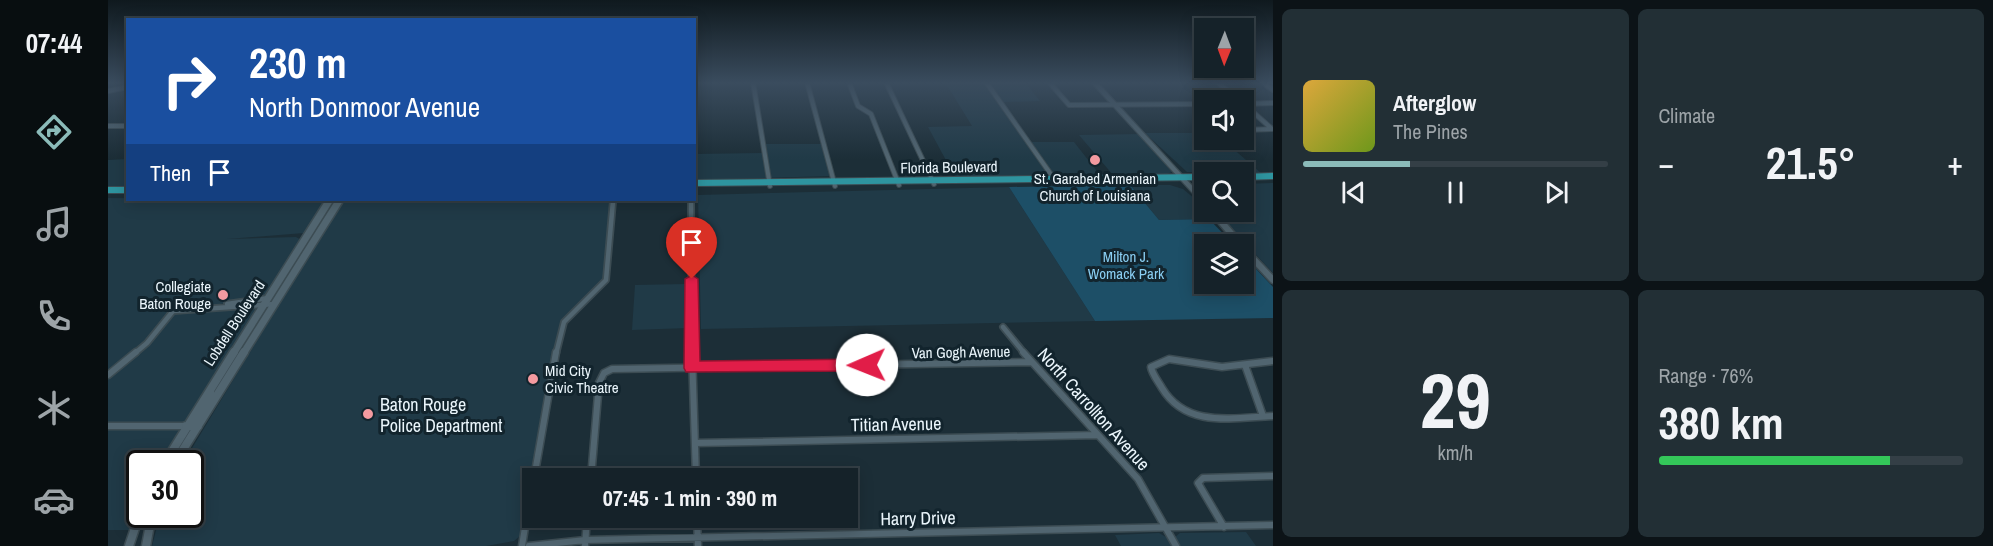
<!DOCTYPE html>
<meta charset="utf-8">
<style>
body{margin:0;font-family:"Archivo Narrow",sans-serif;background:#222f35;color:#f1f3f6;height:100vh;display:flex;flex-direction:column;font-size:22px;white-space:nowrap}
*{box-sizing:border-box;margin:0}
p{font-size:20px;color:#9da4a8}
.icon{flex:none;width:33px;height:33px;fill:none;stroke:currentColor;stroke-width:2;stroke-linecap:round;stroke-linejoin:round}
.map{position:relative;flex:1;overflow:hidden}
.panel{display:flex;flex-direction:column;gap:9px;padding:9px;background:#0c1317;width:720px}
.panel>*{flex:none}
.hud{position:absolute;left:18px;top:18px;width:570px;height:183px;border-radius:0px;box-shadow:0 3px 15px #0003,0 0 0 2px #343f46;background:#1a4fa0;color:#fff;overflow:hidden}
.needle{width:39px;rotate:181deg}
.buttons{position:absolute;left:1086px;top:18px;display:grid;gap:12px}
.buttons a{display:grid;place-items:center;width:60px;height:60px;border-radius:0px;background:#152229;box-shadow:0 3px 15px #0003,0 0 0 2px #343f46;font-size:30px}
.speed{position:absolute;left:18px;top:450px;display:flex;gap:12px;font-size:30px;font-weight:700;text-align:center}
.speed>*{display:grid;place-content:center;width:78px;height:78px;border-radius:50%;background:#152229;box-shadow:0 3px 15px #0003,0 0 0 2px #343f46;line-height:1}
.speed .limit{border:3px solid #111;border-radius:9px;background:#fff;color:#111}
.pin{position:absolute;display:grid;place-items:center;width:51px;height:51px;color:#fff;margin:-62px -26px;border-radius:50% 50% 50% 0;rotate:-45deg;box-shadow:0 0 6px #0007}
.pin .icon{rotate:45deg}
.me{position:absolute;width:66px;margin:-33px;rotate:269deg;stroke-linejoin:round;filter:drop-shadow(0 0 4px #0008)}
.turn{display:flex;align-items:center;gap:21px;height:126px;padding:0 24px;font-size:27px}
.turn .icon{width:78px;height:78px;stroke-width:2.5}
.turn b{display:block;font-size:42px;line-height:51px}
.then{display:flex;align-items:center;height:57px;padding:0 24px;background:#0003;gap:12px;font-size:22px}
.big{font-size:45px;font-weight:800;line-height:1.1}
.panel .card{flex:1;display:flex;flex-direction:column;justify-content:center;gap:9px;min-width:0;padding:0 21px;border-radius:9px;background:#222f35}
.panel .dial{align-items:center;gap:0}
.dial b{font-size:78px;line-height:1}
.song{display:flex;align-items:center;gap:18px}
.cover{width:72px;height:72px;border-radius:9px;background:linear-gradient(135deg,hsl(40 70% 55%),hsl(80 70% 35%))}
.played{height:6px;border-radius:3px;background:linear-gradient(90deg,#8bbbb9 35%,#343f46 35%)}
.keys{display:flex;justify-content:space-around;direction:ltr}
.heat{display:flex;justify-content:space-between;align-items:center;font-size:33px;direction:ltr}
.charge{height:9px;border-radius:4px;background:linear-gradient(90deg,#34c759 76%,#343f46 0)}
.panel .tiles{flex:1;display:grid;gap:9px;grid-template-columns:repeat(2,1fr)}
.trip{position:absolute;left:414px;top:468px;width:336px;height:60px;border-radius:0px;background:#152229;box-shadow:0 3px 15px #0003,0 0 0 2px #343f46;font-weight:800;line-height:60px;text-align:center}
main{display:flex;flex:1;min-height:0}
.tab-bar{display:flex;flex-direction:column;width:108px;justify-content:space-around;align-items:center;background:#080e10;color:#9da4a8}
.tab-bar .icon{width:42px;height:42px}
.tab-bar .current{color:#8bbbb9}
.tab-bar b{font-size:27px;color:#f1f3f6}
.map>svg:first-child{display:block}
.built{fill:#203a47}
.green{fill:#1d4f67}
.lines{fill:none;stroke-linecap:round;stroke-linejoin:round}
.minor-far2-casing{stroke:#3c4c53;stroke-width:6}
.minor-far1-casing{stroke:#3c4c53;stroke-width:8}
.minor-casing{stroke:#3c4c53;stroke-width:9}
.tertiary-far1-casing{stroke:#3c4c53;stroke-width:7}
.tertiary-casing{stroke:#3c4c53;stroke-width:9}
.secondary-far2-casing{stroke:#3c4c53;stroke-width:8}
.secondary-far1-casing{stroke:#3c4c53;stroke-width:10}
.secondary-casing{stroke:#3c4c53;stroke-width:11}
.primary-casing{stroke:#3c4c53;stroke-width:8}
.minor-far2{stroke:#516570;stroke-width:4}
.minor-far1{stroke:#516570;stroke-width:4.5}
.minor{stroke:#516570;stroke-width:6}
.tertiary-far1{stroke:#516570;stroke-width:4.5}
.tertiary{stroke:#516570;stroke-width:6}
.secondary-far2{stroke:#516570;stroke-width:5}
.secondary-far1{stroke:#516570;stroke-width:7}
.secondary{stroke:#516570;stroke-width:8}
.primary{stroke:#2e949f;stroke-width:6}
.route{fill:#e11d48;stroke:#92132f;stroke-width:1.5}
.poi-dot{fill:#f49aa0;stroke:#12242d;stroke-width:2}
.labels{text-anchor:middle;dominant-baseline:central;stroke-width:6;stroke-linejoin:round;paint-order:stroke}
.street-label{font-size:15px;fill:#ebf6fc;stroke:#12242d}
.poi-label{font-size:15px;fill:#ebf6fc;stroke:#12242d}
.park-label{font-size:15px;fill:#8acff3;stroke:#12242d}
.near-poi-label{font-size:18px;fill:#ebf6fc;stroke:#12242d;text-anchor:start}
.near-street-label{font-size:18px;fill:#ebf6fc;stroke:#12242d}
</style>
<main>
<nav class="tab-bar">
<b>07:44</b>
<svg class="icon current" aria-label="directions" viewBox="0 0 24 24"><path d="M12 3l9 9-9 9-9-9zM9 14v-3h6M13 9l2 2-2 2"/></svg>
<svg class="icon" aria-label="music" viewBox="0 0 24 24"><path d="M9 18V5l10-2v13"/><circle cx="6" cy="18" r="3"/><circle cx="16" cy="16" r="3"/></svg>
<svg class="icon" aria-label="phone" viewBox="0 0 24 24"><path d="M5 4h4l2 5-3 2q2 4 5 5l2-3 5 2v4C11 20 4 13 5 4z"/></svg>
<svg class="icon" aria-label="climate" viewBox="0 0 24 24"><path d="M12 3v18M4 7l16 10M4 17L20 7"/></svg>
<svg class="icon" aria-label="car" viewBox="0 0 24 24"><path d="M5 17H2v-5l4-1 3-4h7l3 4 3 1v5h-3M9 17h6M6 11h13"/><circle cx="7" cy="17" r="2"/><circle cx="17" cy="17" r="2"/></svg>
</nav>
<div class="map">
<svg width="1165" height="546" viewBox="0 0 1165 546">
<rect width="100%" height="100%" fill="#1c2e37"/>
<path class="built" d="M837,82H917L932,101L896,102L922,142H966L992,175L847,177L820,127L864,126Z
M1037,133H1096V140H1115L1153,173L1079,172Z
M1033,134L1064,172L1059,174L1005,175L971,135Z
M654,144H715L723,176L587,180L586,154L655,153Z
M19,159V187H0V160Z
M1165,183V273L1108,212H1136V184Z
M1022,185H1062L1075,189L1087,199L1101,219L1051,220Z
M901,187L987,321L593,329L590,195Z
M0,198L220,200L196,233L119,239L188,237L193,240L158,295L112,304L107,311L147,307L149,310L51,463L32,464L31,503L21,530H0Z
M234,200H503L504,209L496,279L481,296L465,308L456,318L452,331L412,536L406,541L378,546H44L52,515L82,514V464L75,463Z
M579,284L580,328L524,330L527,285Z
M1138,532L1148,546H1072L1067,537L1072,533Z
M1051,533L1058,537L1064,546H1013L1007,535Z"/>
<path class="green" d="M1022,185L1051,220L1101,219L1125,244H1096V284H1136V256L1165,287V318L987,321L901,187Z"/>
<g class="lines">
<g class="minor-far2-casing">
<path id="minor-far2" d="M645,82L662,186
M699,82L727,186
M741,82L750,106L763,114L791,185
M778,82L826,184
M878,82L949,183
M941,82L961,105L1096,104
M1109,82L1131,100
M1154,82L1165,90
M0,91L20,87
M1136,104L1164,129L1136,130
M1136,104L1165,103
M0,126H20
M505,200V202
M583,200V202"/>
</g>
<g class="minor-far1-casing">
<path id="minor-far1" d="M583,201L584,354
M119,304L161,298
M895,327L917,354
M26,354L39,343L65,311L167,304
M448,354L456,322L498,280L505,201"/>
</g>
<g class="minor-casing">
<path id="minor" d="M584,352L588,478
M915,352L1030,479L1068,546
M1165,361L1114,367L1061,359L1043,367C1044,374 1050,381 1054,388C1078,428 1124,418 1165,416
M1137,365L1155,416
M0,375L28,352
M0,426H78
M587,443L990,435
M426,478L448,352
M483,478L491,383L496,373L504,369L923,362
M589,518L590,546
M1116,527L1090,483L1095,478L1165,476
M414,546L424,484
M421,546L477,540L1165,525
M477,546L479,518"/>
</g>
<g class="tertiary-far1-casing">
<path id="tertiary-far1" d="M986,82L1096,202"/>
</g>
<g class="tertiary-casing">
<path id="tertiary" d="M1105,212L1132,244
M1136,249L1165,280"/>
</g>
<g class="secondary-far2-casing">
<path id="secondary-far2" d="M221,202L222,200
M231,202L232,200"/>
</g>
<g class="secondary-far1-casing">
<path id="secondary-far1" d="M125,354L221,201
M135,354L231,201"/>
</g>
<g class="secondary-casing">
<path id="secondary" d="M78,426H90L89,420L102,392
M56,464L126,352
M66,464L136,352
M21,546L32,513
M38,546L44,514"/>
</g>
<g class="primary-casing">
<path id="primary" d="M1136,177L1165,176
M586,183L1096,177
M0,190H20"/>
</g>
<use href="#minor-far2" class="minor-far2"/>
<use href="#minor-far1" class="minor-far1"/>
<use href="#minor" class="minor"/>
<use href="#tertiary-far1" class="tertiary-far1"/>
<use href="#tertiary" class="tertiary"/>
<use href="#secondary-far2" class="secondary-far2"/>
<use href="#secondary-far1" class="secondary-far1"/>
<use href="#secondary" class="secondary"/>
<use href="#primary" class="primary"/>
</g>
<linearGradient id="sky" x2="0" y2="1"><stop stop-color="#0f191e"/><stop offset="0.52" stop-color="#3a4c5e"/><stop offset="1" stop-color="#3a4c5e" stop-opacity="0"/></linearGradient>
<rect width="1165" height="159" fill="url(#sky)"/>
<path class="route" d="M584,275L590,279L592,361L759,359L767,365L759,371L578,372L576,368L577,279Z"/>
<g class="poi-dot">
<circle cx="987" cy="160" r="6"/>
<circle cx="115" cy="295" r="6"/>
<circle cx="425" cy="379" r="6"/>
<circle cx="260" cy="414" r="6"/>
</g>
<g class="labels">
<g class="street-label">
<text transform="translate(841 167) rotate(-1)">Florida Boulevard</text>
<text transform="translate(126 323) rotate(-57)">Lobdell Boulevard</text>
<text transform="translate(853 352) rotate(-1)">Van Gogh Avenue</text>
</g>
<g class="poi-label">
<text x="987" y="178">St. Garabed Armenian<tspan x="987" dy="17">Church of Louisiana</tspan></text>
<text x="103" y="286" text-anchor="end">Collegiate<tspan x="103" dy="17">Baton Rouge</tspan></text>
<text x="437" y="370" text-anchor="start">Mid City<tspan x="437" dy="17">Civic Theatre</tspan></text>
</g>
<g class="park-label">
<text x="1018" y="256">Milton J.<tspan x="1018" dy="17">Womack Park</tspan></text>
</g>
<g class="near-poi-label">
<text x="272" y="404">Baton Rouge<tspan x="272" dy="21">Police Department</tspan></text>
</g>
<g class="near-street-label">
<text transform="translate(986 409) rotate(48)">North Carrollton Avenue</text>
<text transform="translate(788 424) rotate(-1)">Titian Avenue</text>
<text transform="translate(810 518) rotate(-1)">Harry Drive</text>
</g>
</g>
</svg>
<div class="buttons">
<a><svg class="needle" viewBox="-14 -14 28 28"><path d="M0-13l5 13h-10z" fill="#e53935"/><path d="M0 13l5-13h-10z" fill="#9da4a8"/></svg></a>
<a><svg class="icon" aria-label="sound" viewBox="0 0 24 24"><path d="M4 9h4l5-4v14l-5-4H4zM17 9q2 3 0 6"/></svg></a>
<a><svg class="icon" aria-label="search" viewBox="0 0 24 24"><circle cx="10" cy="10" r="6"/><path d="M15 15l6 6"/></svg></a>
<a><svg class="icon" aria-label="layers" viewBox="0 0 24 24"><path d="M12 4l9 5-9 5-9-5zM3 14l9 5 9-5"/></svg></a>
</div>
<div class="speed"><div class="limit">30</div></div>
<div class="pin" style="left:584px;top:279px;background:#d93025"><svg class="icon" aria-label="arrive" viewBox="0 0 24 24"><path d="M6 21V4h12l-3 4 3 4H6"/></svg></div>
<svg class="me" style="left:759px;top:365px" viewBox="-20 -20 40 40"><circle r="19" fill="#fff"/><path d="M0-13L10 11 0 6-10 11z" fill="#e11d48"/></svg>
<div class="trip">07:45 · 1 min · 390 m</div>
<div class="hud">
<div class="turn"><svg class="icon" aria-label="right" viewBox="0 0 24 24"><path d="M7 20v-9h11M14 6l5 5-5 5"/></svg><div><b>230 m</b>North Donmoor Avenue</div></div>
<div class="then">Then<svg class="icon" aria-label="arrive" viewBox="0 0 24 24"><path d="M6 21V4h12l-3 4 3 4H6"/></svg></div>
</div>
</div>
<section class="panel">
<div class="tiles">
<div class="card">
<div class="song"><i class="cover"></i><div><b>Afterglow</b><p>The Pines</p></div></div>
<div class="played"></div>
<div class="keys"><svg class="icon" aria-label="previous" viewBox="0 0 24 24"><path d="M18 5L8 12l10 7zM5 5v14"/></svg><svg class="icon" aria-label="pause" viewBox="0 0 24 24"><path d="M8 5v14M16 5v14"/></svg><svg class="icon" aria-label="next" viewBox="0 0 24 24"><path d="M6 5l10 7-10 7zM19 5v14"/></svg></div>
</div>
<div class="card"><p>Climate</p>
<div class="heat"><a>−</a><b class="big">21.5°</b><a>+</a></div>
</div>
<div class="card dial"><b>29</b><p>km/h</p></div>
<div class="card"><p>Range · 76%</p><b class="big">380 km</b><div class="charge"></div></div>
</div>
</section>
</main>
